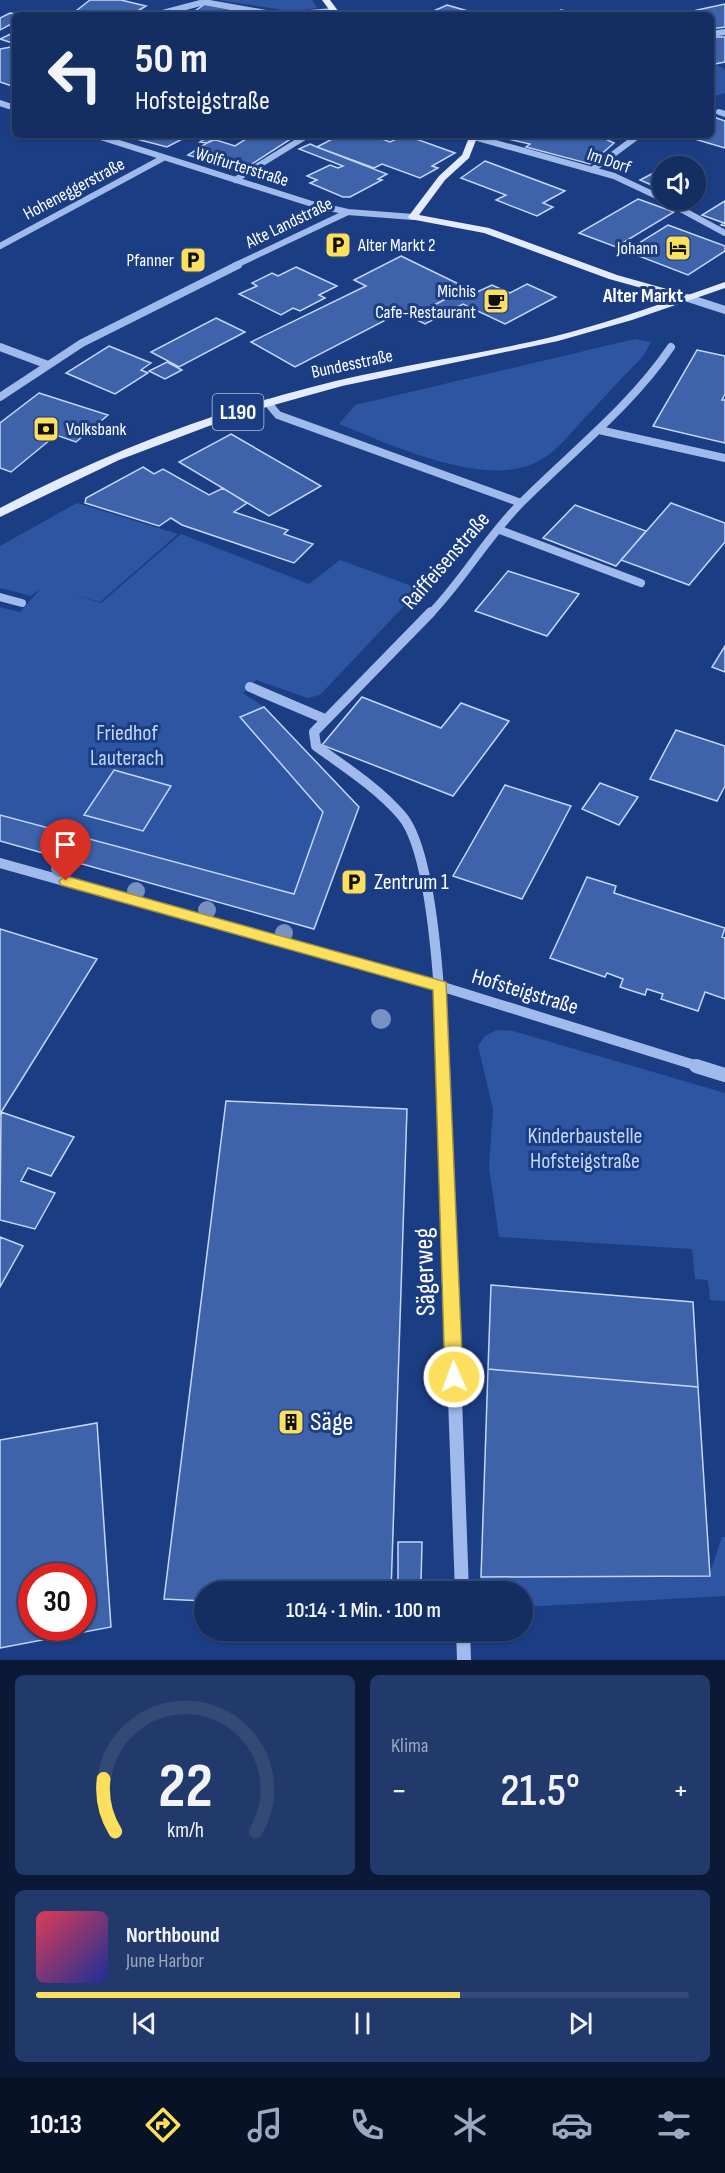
<!DOCTYPE html>
<html lang="de">
<meta charset="utf-8">
<style>
body{margin:0;font-family:"Sofia Sans Condensed",sans-serif;background:#213a6b;color:#f1f3f6;height:100vh;display:flex;flex-direction:column;font-size:22px;white-space:nowrap}
*{box-sizing:border-box;margin:0}
p{font-size:20px;color:#9da8be}
.icon{flex:none;width:33px;height:33px;fill:none;stroke:currentColor;stroke-width:2;stroke-linecap:round;stroke-linejoin:round}
.map{position:relative;height:1660px;overflow:hidden}
.details{display:flex;flex-direction:column;gap:15px;padding:15px;background:#0b1936;flex:1}
.details>*{flex:none}
.hud{position:absolute;left:12px;top:12px;width:702px;height:126px;border-radius:9px;box-shadow:0 2px 4px #0004,0 0 0 2px #334a77;background:#142e62;color:#f1f3f6;overflow:hidden}
.buttons{position:absolute;left:652px;top:156px;display:grid;gap:12px}
.buttons a{display:grid;place-items:center;width:54px;height:54px;border-radius:50%;background:#142e62;box-shadow:0 2px 4px #0004,0 0 0 2px #334a77;font-size:30px}
.speed{position:absolute;left:18px;top:1563px;display:flex;gap:12px;font-size:30px;font-weight:700;text-align:center}
.speed>*{display:grid;place-content:center;width:78px;height:78px;border-radius:50%;background:#142e62;box-shadow:0 2px 4px #0004,0 0 0 2px #334a77;line-height:1}
.speed .limit{border:9px solid #d22;background:#fff;color:#111}
.pin{position:absolute;display:grid;place-items:center;width:51px;height:51px;color:#fff;margin:-62px -26px;border-radius:50% 50% 50% 0;rotate:-45deg;box-shadow:0 0 6px #0007}
.pin .icon{rotate:45deg}
.me{position:absolute;width:66px;margin:-33px;rotate:358deg;stroke-linejoin:round;filter:drop-shadow(0 0 4px #0008)}
.turn{display:flex;align-items:center;gap:21px;height:126px;padding:0 24px;font-size:27px}
.turn .icon{width:78px;height:78px;stroke-width:2.5}
.turn b{display:block;font-size:42px;line-height:51px}
.big{font-size:45px;font-weight:600;line-height:1.1}
.details .widget{flex:1;display:flex;flex-direction:column;justify-content:center;gap:9px;min-width:0;padding:0 21px;border-radius:9px;background:#213a6b}
.details .dial{align-items:center;gap:0}
.dial svg{height:156px;overflow:visible;fill:none;stroke:#334a77;stroke-width:7;stroke-linecap:round;text-anchor:middle}
.dial text{fill:#f1f3f6;stroke:none}
.song{display:flex;align-items:center;gap:18px}
.cover{width:72px;height:72px;border-radius:9px;background:linear-gradient(135deg,hsl(350 70% 55%),hsl(230 70% 35%))}
.played{height:6px;border-radius:3px;background:linear-gradient(90deg,#fcdf5c 65%,#334a77 65%)}
.keys{display:flex;justify-content:space-around;direction:ltr}
.heat{display:flex;justify-content:space-between;align-items:center;font-size:33px;direction:ltr}
.details .tiles{flex:1;display:grid;gap:15px;grid-template-columns:1fr 1fr}
.widget:last-child{grid-column:span 2}
.trip{position:absolute;left:194px;top:1581px;width:339px;height:60px;border-radius:30px;background:#142e62;box-shadow:0 2px 4px #0004,0 0 0 2px #334a77;font-weight:600;line-height:60px;text-align:center}
.dock{display:flex;height:96px;justify-content:space-around;align-items:center;background:#081227;color:#9da8be}
.dock .icon{width:42px;height:42px}
.dock .current{color:#fcdf5c}
.dock b{font-size:27px;color:#f1f3f6}
.map>svg:first-child{display:block}
.green{fill:#2e55a2}
.building{fill:#3e63aa;stroke:#c4d6f8;stroke-width:1.5;fill-rule:evenodd}
.lines{fill:none;stroke-linecap:round;stroke-linejoin:round}
.minor-far3{stroke:#a0baeb;stroke-width:6}
.minor-far2{stroke:#a0baeb;stroke-width:8}
.minor-far1{stroke:#a0baeb;stroke-width:10}
.minor{stroke:#a0baeb;stroke-width:14}
.major{fill:#e4ebff;fill-rule:evenodd}
.tree{fill:#7891c3}
.route{fill:#fcdf5c;stroke:#a4913c;stroke-width:1.5}
.labels{text-anchor:middle;dominant-baseline:central;stroke-width:6;stroke-linejoin:round;paint-order:stroke}
.far-street-label{font-size:18px;fill:#fff;stroke:#1b3d83}
.far-poi-label{font-size:18px;fill:#fff;stroke:#1b3d83;text-anchor:end}
.far-neighbourhood-label{font-size:20px;font-weight:bold;fill:#fff;stroke:#1b3d83}
.shield{fill:#1b3d83;stroke:#bbc5da;stroke-width:1.5}
.shield-label{font-size:21px;font-weight:bold;fill:#fff}
.street-label{font-size:22px;fill:#fff;stroke:#1b3d83}
.park-label{font-size:22px;fill:#c4d6f8;stroke:#1b3d83}
.poi-label{font-size:22px;fill:#fff;stroke:#1b3d83;text-anchor:start}
.near-street-label{font-size:27px;fill:#fff;stroke:#1b3d83}
.near-poi-label{font-size:27px;fill:#fff;stroke:#1b3d83;text-anchor:start}
</style>
<div class="map">
<svg width="725" height="1660" viewBox="0 0 725 1660">
<rect width="100%" height="100%" fill="#1b3d83"/>
<path class="green" d="M218,0H312L317,8L291,11Z
M711,63L725,69V93L711,97Z
M635,339L651,342L644,355C623,377 602,399 581,422C569,435 554,454 537,462C484,489 389,444 339,424L355,405Z
M77,503L178,534L100,602L71,594L101,603L181,534L309,584L340,560L420,589L320,695L308,698L256,680L243,693L264,707L359,807L314,929L0,841V607L20,612L42,587L31,596L0,588V546Z
M497,1030L513,1031L725,1093V1301L710,1300L708,1280L695,1279L692,1249L499,1237L489,1167L493,1109L478,1046L485,1036Z
M722,1537H725V1596L522,1607V1592H477L481,1577L709,1576Z"/>
<path class="building" d="M90,0H121L146,6L131,15L72,14Z
M205,4L247,12L242,15H189Z
M725,4V27L711,29V15H695L703,13L697,10Z
M447,5L471,12L464,15L429,13Z
M561,10L580,15H551Z
M10,13L21,15H15V22L0,30V18Z
M15,32V44L0,39Z
M711,37H725V62L715,64L711,61Z
M11,47H15V87L0,82V49Z
M711,116L725,121V148L681,135H711Z
M121,135H190L167,147Z
M211,135H226L207,143L200,142Z
M232,135H297L241,171L188,155L213,139L235,146L246,139Z
M340,135H372L390,142L405,135L455,153L432,166L438,168L420,178L382,164L374,168L317,147Z
M501,135H597L614,143L590,164L526,147L530,144L499,137Z
M310,144L317,147L387,174L378,179L382,180L350,197H343L310,183L317,180L307,176L330,165L338,168L343,166L299,149Z
M485,161L565,191L543,203L553,207L537,216L496,200L506,195L461,178Z
M663,168V190L640,180Z
M638,199L674,212L616,247L579,233Z
M725,201V226L721,225L724,223L702,215Z
M668,225L725,246V251L688,275L626,251Z
M401,256L467,288L411,317L401,312L295,367L251,342L366,286L354,280Z
M296,267L337,286L319,295L325,298L300,311L293,308L281,315L239,294L257,286L252,283L272,273L278,276Z
M527,284L556,297L505,324L463,304L425,324L411,317L467,288L477,292L492,285L510,293Z
M216,318L245,332L179,367L151,352Z
M109,346L151,363L141,370L148,373L115,394L66,373Z
M697,350L725,356V394L722,400H725V443L653,426Z
M167,362L182,370L165,379L149,371Z
M39,393L108,415L76,442L56,435L11,472L0,468V423Z
M231,434L321,486L269,516L179,462Z
M143,467L154,474L163,469L209,495L223,488L247,503L234,512L288,530L284,534L313,544L294,563L182,525L171,518L159,526L85,503L86,498Z
M671,503L725,523V542L689,585L621,560Z
M575,505L646,531L616,566L543,538Z
M508,571L579,594L547,636L475,611Z
M725,646V672L712,667Z
M362,697L441,728L461,703L509,721L453,796L322,745Z
M264,707L359,807L314,929L0,841V815L294,894L323,812L240,717Z
M676,730L725,746V786L717,801L650,779Z
M114,770L171,786L143,831L84,815Z
M600,783L638,797L619,825L582,809Z
M505,785L571,806L522,899L453,876Z
M587,877L616,886L614,893L725,928L722,937L725,938V999L705,992L698,1011L661,999L663,994L647,989L645,995L620,987L623,979L607,973L605,977L550,958Z
M0,929L97,959L0,1114Z
M226,1101L407,1109L391,1592H204V1601L164,1599Z
M1,1112L74,1137L51,1176L28,1168L21,1181L55,1193L35,1229L0,1220Z
M0,1237L23,1246L0,1287Z
M491,1285L693,1302L698,1387L488,1369Z
M488,1369L698,1387L710,1576L481,1577Z
M97,1423L111,1627L0,1648V1440ZM32,1576H82V1628H32Z
M398,1542H422L421,1583L398,1581Z"/>
<g class="lines">
<path class="minor-far3" d="M155,15L204,2L277,15
M285,15L333,11
M711,34L725,32
M0,103L15,108
M719,112L725,114
M94,135L312,204L348,212L413,217
M474,137L614,176L663,199
M592,170L639,135
M235,180L308,135
M664,200L725,233
M0,246L163,158
M234,266L348,212"/>
<path class="minor-far2" d="M688,298L725,310
M0,347L48,365
M0,397L82,343L238,265
M268,403L278,415L521,503
M599,430L725,458
M500,530L641,583
M0,597L22,603
M430,614C464,579 488,535 523,501C573,451 631,406 671,347"/>
<path class="minor-far1" d="M431,612L314,732L316,746C345,767 378,788 402,816C435,855 441,1013 443,1067
M250,687L325,719
M0,863L440,986L701,1067"/>
<path class="minor" d="M443,1066L462,1592
M696,1066L725,1075
M463,1630L464,1660"/>
<path class="major" d="M322,0H330L341,15H333Z
M470,135H478L469,158L445,180L419,215L489,228L617,275L688,295L725,282V288L632,320L558,341L342,386L238,415L119,460L0,517V508C99,456 203,415 312,387C384,368 457,358 530,342C580,331 629,315 678,298L609,279L484,233L410,219L408,217L439,176L462,155Z"/>
</g>
<g class="tree">
<circle cx="60" cy="868" r="9"/>
<circle cx="136" cy="891" r="9"/>
<circle cx="207" cy="910" r="9"/>
<circle cx="284" cy="933" r="9"/>
<circle cx="381" cy="1019" r="10"/>
</g>
<path class="route" d="M66,876L446,982L463,1377L461,1383L454,1385L448,1383L445,1377L433,990L61,885L59,881Z"/>
<defs>
<g id="parking-square" transform="scale(1.35)"><rect x="-9" y="-9" width="18" height="18" rx="4" fill="#fcdf5c" stroke="#1b3d83"/><path d="M-3.5-5.5H1a3.5 3.5 0 0 1 0 7H-1V5.5H-3.5ZM-1-3.4V-.6H.8a1.4 1.4 0 0 0 0-2.8Z" fill="#111"/></g>
<g id="hotel-square" transform="scale(1.35)"><rect x="-9" y="-9" width="18" height="18" rx="4" fill="#fcdf5c" stroke="#1b3d83"/><path d="M-6-4.5h1.5V1H6V5H4.5V3h-9V5H-6ZM-4 0a1.8 1.8 0 1 1 3.6 0ZM.5 0V-2.5h3Q6-2.5 6 0Z" fill="#111"/></g>
<g id="cafe-square" transform="scale(1.35)"><rect x="-9" y="-9" width="18" height="18" rx="4" fill="#fcdf5c" stroke="#1b3d83"/><path d="M-5.5-4.5H6V0H3Q3 3.5 0 3.5H-2.5Q-5.5 3.5-5.5 0ZM3-3.2v2h1.7v-2ZM-6 4.5H4V6H-6Z" fill="#111"/></g>
<g id="bank-square" transform="scale(1.35)"><rect x="-9" y="-9" width="18" height="18" rx="4" fill="#fcdf5c" stroke="#1b3d83"/><path d="M-6-4H6V4H-6ZM0-2.3a2.3 2.3 0 1 0 0 4.6a2.3 2.3 0 1 0 0-4.6Z" fill="#111"/></g>
<g id="building-square" transform="scale(1.35)"><rect x="-9" y="-9" width="18" height="18" rx="4" fill="#fcdf5c" stroke="#1b3d83"/><path d="M-4-6H4V6H1V3H-1V6H-4ZM-2.5-4.3h1.7v1.8h-1.7ZM.8-4.3h1.7v1.8H.8ZM-2.5-1h1.7V.8h-1.7ZM.8-1h1.7V.8H.8Z" fill="#111"/></g>
</defs>
<g fill-rule="evenodd">
<use href="#parking-square" x="338" y="245"/>
<use href="#hotel-square" x="678" y="248"/>
<use href="#parking-square" x="193" y="260"/>
<use href="#cafe-square" x="496" y="301"/>
<use href="#bank-square" x="46" y="429"/>
<use href="#parking-square" x="354" y="882"/>
<use href="#building-square" x="291" y="1422"/>
</g>
<g class="labels">
<g class="far-street-label">
<text transform="translate(609 161) rotate(19)">Im Dorf</text>
<text transform="translate(242 167) rotate(17)">Wolfurterstraße</text>
<text transform="translate(74 189) rotate(-28)">Hoheneggerstraße</text>
<text transform="translate(289 223) rotate(-26)">Alte Landstraße</text>
<text transform="translate(352 364) rotate(-12)">Bundesstraße</text>
</g>
<g class="far-poi-label">
<text x="358" y="245" text-anchor="start">Alter Markt 2</text>
<text x="658" y="248">Johann</text>
<text x="174" y="260">Pfanner</text>
<text x="476" y="291">Michis<tspan x="476" dy="21">Cafe-Restaurant</tspan></text>
<text x="66" y="429" text-anchor="start">Volksbank</text>
</g>
<g class="far-neighbourhood-label">
<text x="643" y="296">Alter Markt</text>
</g>
<rect class="shield" x="212.5" y="394" width="51" height="36" rx="4.5"/>
<g class="shield-label">
<text x="238" y="412">L190</text>
</g>
<g class="street-label">
<text transform="translate(446 561) rotate(-49)">Raiffeisenstraße</text>
<text transform="translate(525 992) rotate(17)">Hofsteigstraße</text>
</g>
<g class="park-label">
<text x="127" y="733">Friedhof<tspan x="127" dy="25">Lauterach</tspan></text>
<text x="585" y="1136">Kinderbaustelle<tspan x="585" dy="25">Hofsteigstraße</tspan></text>
</g>
<g class="poi-label">
<text x="374" y="882">Zentrum 1</text>
</g>
<g class="near-street-label">
<text transform="translate(425 1272) rotate(-92)">Sägerweg</text>
</g>
<g class="near-poi-label">
<text x="310" y="1422">Säge</text>
</g>
</g>
</svg>
<div class="buttons">
<a><svg class="icon" aria-label="sound" viewBox="0 0 24 24"><path d="M4 9h4l5-4v14l-5-4H4zM17 9q2 3 0 6"/></svg></a>
</div>
<div class="speed"><div class="limit">30</div></div>
<div class="pin" style="left:66px;top:881px;background:#d93025"><svg class="icon" aria-label="arrive" viewBox="0 0 24 24"><path d="M6 21V4h12l-3 4 3 4H6"/></svg></div>
<svg class="me" style="left:454px;top:1377px" viewBox="-20 -20 40 40"><circle r="17" fill="#fcdf5c" stroke="#fff" stroke-width="3"/><path d="M0-11L8 9 0 5-8 9z" fill="#fff"/></svg>
<div class="trip">10:14 · 1 Min. · 100 m</div>
<div class="hud">
<div class="turn"><svg class="icon" aria-label="left" viewBox="0 0 24 24"><path d="M17 20v-9H6M10 6l-5 5 5 5"/></svg><div><b>50 m</b>Hofsteigstraße</div></div>
</div>
</div>
<section class="details">
<div class="tiles">
<div class="widget dial"><svg viewBox="0 0 100 80">
<path d="M14 69A42 42 0 1 1 86 69"/>
<path d="M14 69A42 42 0 0 1 8 42" stroke="#fcdf5c"/>
<text x="50" y="56" font-size="32" font-weight="700">22</text>
<text x="50" y="72" font-size="11">km/h</text>
</svg></div>
<div class="widget"><p>Klima</p>
<div class="heat"><a>−</a><b class="big">21.5°</b><a>+</a></div>
</div>
<div class="widget">
<div class="song"><i class="cover"></i><div><b>Northbound</b><p>June Harbor</p></div></div>
<div class="played"></div>
<div class="keys"><svg class="icon" aria-label="previous" viewBox="0 0 24 24"><path d="M18 5L8 12l10 7zM5 5v14"/></svg><svg class="icon" aria-label="pause" viewBox="0 0 24 24"><path d="M8 5v14M16 5v14"/></svg><svg class="icon" aria-label="next" viewBox="0 0 24 24"><path d="M6 5l10 7-10 7zM19 5v14"/></svg></div>
</div>
</div>
</section>
<nav class="dock">
<b>10:13</b>
<svg class="icon current" aria-label="directions" viewBox="0 0 24 24"><path d="M12 3l9 9-9 9-9-9zM9 14v-3h6M13 9l2 2-2 2"/></svg>
<svg class="icon" aria-label="music" viewBox="0 0 24 24"><path d="M9 18V5l10-2v13"/><circle cx="6" cy="18" r="3"/><circle cx="16" cy="16" r="3"/></svg>
<svg class="icon" aria-label="phone" viewBox="0 0 24 24"><path d="M5 4h4l2 5-3 2q2 4 5 5l2-3 5 2v4C11 20 4 13 5 4z"/></svg>
<svg class="icon" aria-label="climate" viewBox="0 0 24 24"><path d="M12 3v18M4 7l16 10M4 17L20 7"/></svg>
<svg class="icon" aria-label="car" viewBox="0 0 24 24"><path d="M5 17H2v-5l4-1 3-4h7l3 4 3 1v5h-3M9 17h6M6 11h13"/><circle cx="7" cy="17" r="2"/><circle cx="17" cy="17" r="2"/></svg>
<svg class="icon" aria-label="filters" viewBox="0 0 24 24"><path d="M4 7h16M4 17h16"/><circle cx="9" cy="7" r="2"/><circle cx="15" cy="17" r="2"/></svg>
</nav>
